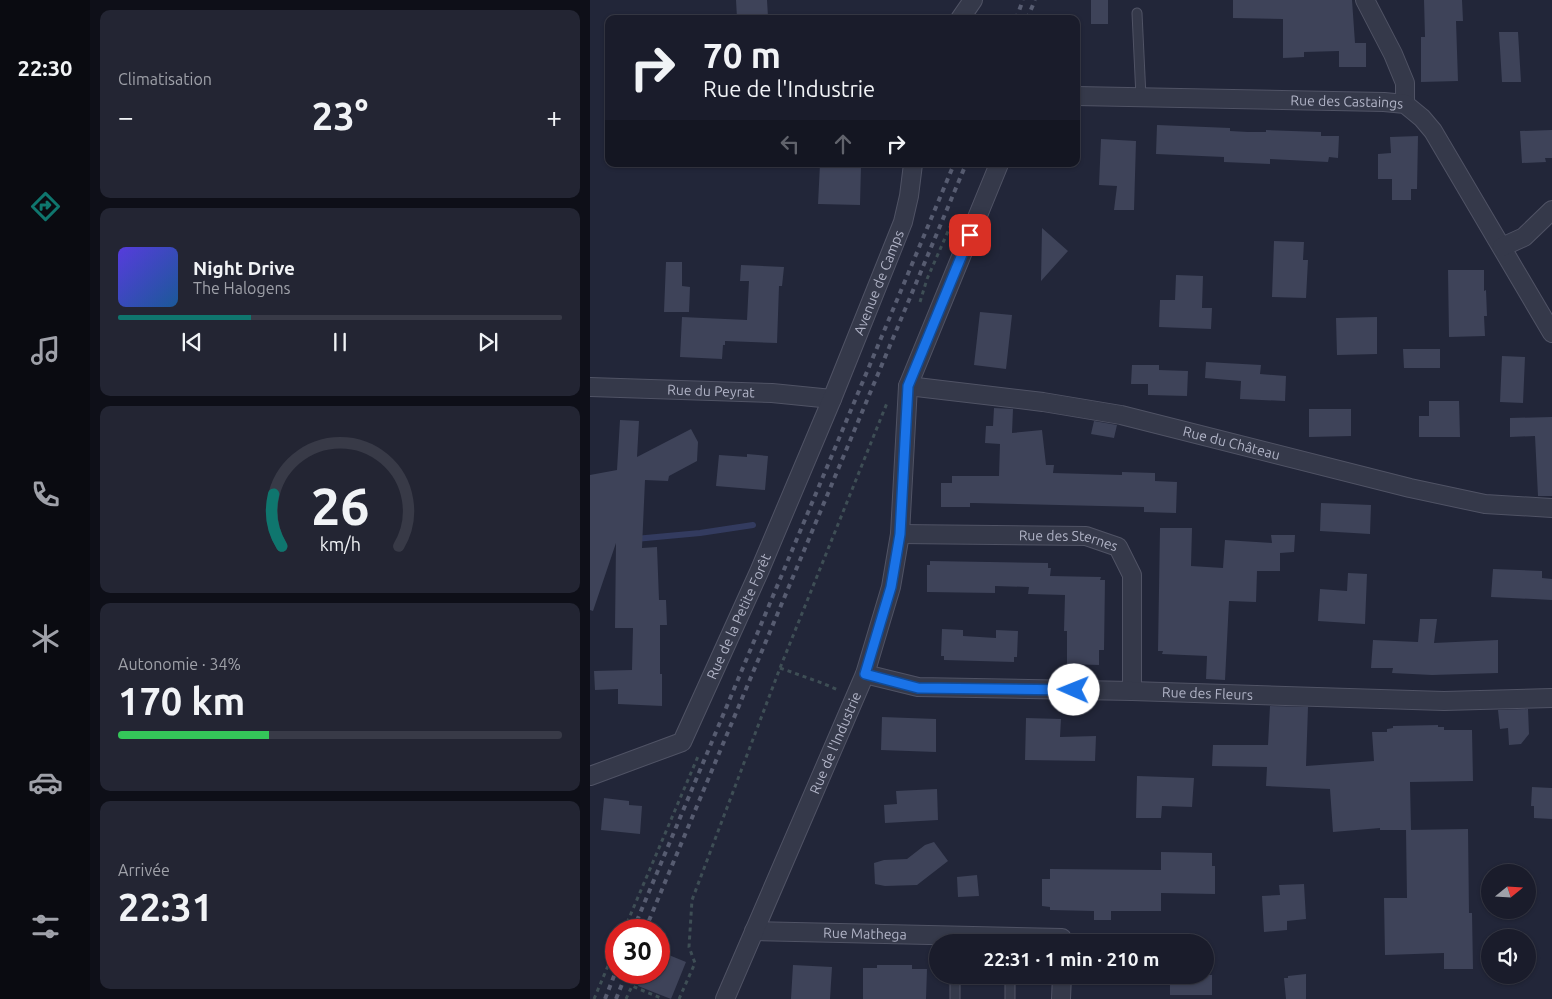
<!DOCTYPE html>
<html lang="fr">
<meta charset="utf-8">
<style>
body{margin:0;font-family:Ubuntu,sans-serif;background:#232533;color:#f1f3f6;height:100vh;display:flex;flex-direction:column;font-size:19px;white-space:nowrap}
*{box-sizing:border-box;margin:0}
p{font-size:16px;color:#9fa1a9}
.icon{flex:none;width:28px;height:28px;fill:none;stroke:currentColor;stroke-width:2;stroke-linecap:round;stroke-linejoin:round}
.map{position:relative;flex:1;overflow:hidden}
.sheet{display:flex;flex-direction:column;gap:10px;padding:10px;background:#0e0f18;width:500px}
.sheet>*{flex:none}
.guide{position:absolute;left:15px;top:15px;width:475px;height:152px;border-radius:10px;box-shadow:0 1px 4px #0004,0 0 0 1px #383a47;background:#1a1c2b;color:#f1f3f6;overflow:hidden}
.needle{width:32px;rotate:72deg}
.controls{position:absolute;left:891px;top:864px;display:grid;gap:10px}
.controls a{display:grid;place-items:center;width:55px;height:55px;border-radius:50%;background:#1a1c2b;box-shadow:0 1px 4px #0004,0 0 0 1px #383a47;font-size:25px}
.speed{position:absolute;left:15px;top:919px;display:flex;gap:10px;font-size:25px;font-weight:700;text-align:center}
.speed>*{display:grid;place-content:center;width:65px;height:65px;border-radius:50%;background:#1a1c2b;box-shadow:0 1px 4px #0004,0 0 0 1px #383a47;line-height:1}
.speed .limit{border:8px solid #d22;background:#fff;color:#111}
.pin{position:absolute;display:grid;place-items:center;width:42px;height:42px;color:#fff;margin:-21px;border-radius:10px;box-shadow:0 2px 8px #0006}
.me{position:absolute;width:55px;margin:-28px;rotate:271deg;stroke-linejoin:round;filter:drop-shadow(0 0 4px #0008)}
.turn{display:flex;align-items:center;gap:18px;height:105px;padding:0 15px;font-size:22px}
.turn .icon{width:65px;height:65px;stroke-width:2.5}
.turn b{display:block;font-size:35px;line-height:42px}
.lanes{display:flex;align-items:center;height:48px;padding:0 15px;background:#0003;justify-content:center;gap:25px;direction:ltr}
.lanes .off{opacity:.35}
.big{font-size:38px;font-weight:600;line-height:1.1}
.sheet .tile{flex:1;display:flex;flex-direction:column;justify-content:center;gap:8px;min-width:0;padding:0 18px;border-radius:10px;background:#232533}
.sheet .dial{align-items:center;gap:0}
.dial svg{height:130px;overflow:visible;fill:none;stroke:#383a47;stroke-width:7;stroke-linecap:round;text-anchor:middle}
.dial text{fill:#f1f3f6;stroke:none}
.song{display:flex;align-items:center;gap:15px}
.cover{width:60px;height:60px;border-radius:8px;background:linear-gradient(135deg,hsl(250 70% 55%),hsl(210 70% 35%))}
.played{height:5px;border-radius:2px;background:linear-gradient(90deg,#0f766e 30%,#383a47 30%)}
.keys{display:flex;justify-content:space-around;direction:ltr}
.heat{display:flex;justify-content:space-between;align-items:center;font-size:28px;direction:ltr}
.charge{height:8px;border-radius:4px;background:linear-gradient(90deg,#34c759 34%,#383a47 0)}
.trip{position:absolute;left:339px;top:934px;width:285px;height:50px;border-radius:25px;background:#1a1c2b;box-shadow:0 1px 4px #0004,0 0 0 1px #383a47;font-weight:600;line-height:50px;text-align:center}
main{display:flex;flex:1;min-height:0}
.tabs{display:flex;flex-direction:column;width:90px;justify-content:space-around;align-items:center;background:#0a0b11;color:#9fa1a9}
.tabs .icon{width:35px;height:35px}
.tabs .current{color:#0f766e}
.tabs b{font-size:22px;color:#f1f3f6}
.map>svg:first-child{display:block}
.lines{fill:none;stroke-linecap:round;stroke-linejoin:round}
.stream{stroke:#333b5f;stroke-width:6}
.building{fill:#3e4359}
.service-casing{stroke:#505365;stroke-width:11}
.minor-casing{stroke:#505365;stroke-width:20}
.path{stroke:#3e4e55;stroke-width:3;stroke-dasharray:4 4;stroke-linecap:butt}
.service{stroke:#35394a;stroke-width:9}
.minor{stroke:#35394a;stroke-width:18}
.rail{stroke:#575c71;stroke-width:4;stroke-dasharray:5 5;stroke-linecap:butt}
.route-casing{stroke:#114b97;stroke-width:12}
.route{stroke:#1a73e8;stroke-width:9}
.labels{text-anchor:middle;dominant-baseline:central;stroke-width:5;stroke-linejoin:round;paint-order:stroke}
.street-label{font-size:14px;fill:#b0b3c6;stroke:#1b1e2e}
</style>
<main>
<nav class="tabs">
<b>22:30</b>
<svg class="icon current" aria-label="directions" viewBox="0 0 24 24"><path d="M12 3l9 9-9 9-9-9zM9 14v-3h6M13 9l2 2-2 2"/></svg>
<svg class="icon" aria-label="music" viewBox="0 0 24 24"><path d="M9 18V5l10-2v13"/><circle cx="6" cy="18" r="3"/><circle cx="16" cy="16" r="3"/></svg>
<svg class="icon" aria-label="phone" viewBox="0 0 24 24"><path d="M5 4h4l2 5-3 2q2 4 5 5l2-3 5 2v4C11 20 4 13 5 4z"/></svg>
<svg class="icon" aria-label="climate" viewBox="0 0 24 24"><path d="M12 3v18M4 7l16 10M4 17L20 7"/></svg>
<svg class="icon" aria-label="car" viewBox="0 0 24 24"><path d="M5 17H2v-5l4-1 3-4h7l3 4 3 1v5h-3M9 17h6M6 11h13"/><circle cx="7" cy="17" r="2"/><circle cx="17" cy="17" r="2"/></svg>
<svg class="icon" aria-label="filters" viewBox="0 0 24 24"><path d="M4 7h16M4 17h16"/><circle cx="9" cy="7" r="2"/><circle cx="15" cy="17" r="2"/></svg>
</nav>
<section class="sheet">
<div class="tile"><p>Climatisation</p>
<div class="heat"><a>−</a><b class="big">23°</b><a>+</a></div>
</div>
<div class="tile">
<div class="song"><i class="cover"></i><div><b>Night Drive</b><p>The Halogens</p></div></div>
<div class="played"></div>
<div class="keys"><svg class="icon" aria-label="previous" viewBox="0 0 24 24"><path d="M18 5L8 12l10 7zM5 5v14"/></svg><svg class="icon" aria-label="pause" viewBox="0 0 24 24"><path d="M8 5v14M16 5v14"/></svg><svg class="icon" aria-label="next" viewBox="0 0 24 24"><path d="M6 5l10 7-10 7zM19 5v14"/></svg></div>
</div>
<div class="tile dial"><svg viewBox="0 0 100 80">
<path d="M14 69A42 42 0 1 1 86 69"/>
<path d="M14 69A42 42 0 0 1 9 37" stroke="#0f766e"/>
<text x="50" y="56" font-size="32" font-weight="700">26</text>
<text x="50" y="72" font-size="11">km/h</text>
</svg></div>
<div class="tile"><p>Autonomie · 34%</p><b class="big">170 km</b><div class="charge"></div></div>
<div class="tile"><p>Arrivée</p><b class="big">22:31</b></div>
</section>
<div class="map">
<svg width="962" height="999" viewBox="0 0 962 999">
<rect width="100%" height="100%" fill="#222639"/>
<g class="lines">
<path class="stream" d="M45,539L110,533L163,525"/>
</g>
<path class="building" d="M146,0H177L178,17L147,18Z
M501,0H518V24H501Z
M643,0H762L765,43H776V67H749V51L714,52V57L693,58V19L643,18Z
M834,0H872L873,21H866L868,81L831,82V37H835Z
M909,32H928L931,82H912Z
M567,125L640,128V131L658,132H676V130L731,132V136H749L748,158L739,157L738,162L680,159V164L634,162V157L566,154Z
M962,130V158H955L956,162L932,163L930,131Z
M828,136L827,189H821V200H802V179H788V154L801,153L800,137Z
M511,139L546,141L544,210H524L527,186L509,185Z
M230,164L271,166L270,205L228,204Z
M452,228L478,251L451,281Z
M684,241L714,242L713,260H718L716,298L682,297Z
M76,262H92V286L100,287L99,312H74Z
M151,265L194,267L192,286H189L187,343L135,341V345H133L132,359L90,357L92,317L157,320L159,281H150Z
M858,270H894V291L896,290L897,316H894L895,336L859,337Z
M586,275L613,276L612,308H622L621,329L569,327L570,300H585Z
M390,312L422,315L416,369L384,365Z
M787,317V354L747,355L746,318Z
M813,349H850V368H814Z
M912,356L935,357L933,403L910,402Z
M616,362L671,365L670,374L696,376L695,401L650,399L651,381L615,378Z
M542,365H569V370L598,371L597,396L558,395V384H541Z
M839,401H869L870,437H829V416H839Z
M404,408L423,409L422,433L452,430L456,465H464L463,473L532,475V472L565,473V481L587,482L586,513L554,512V507L383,503H380V507H351V483H362V476H409L410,444L395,443L396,426H403Z
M719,409H761V436L719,437Z
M962,417V496H948L945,436L920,437V418Z
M30,420L49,421L47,457L101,429L108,442L107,461L79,476L78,481L55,480L52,548L67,547L69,600H76L77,625H70V674H72V706L28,704V689L5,690L4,671L42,670L43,628H25L26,543L3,611L0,610V475L27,470Z
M504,421L527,425L524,438L501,434Z
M157,454L178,456L175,490L126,486L129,455L157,457Z
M731,503L781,505L780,534L730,531Z
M570,528H602L601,566L633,568L635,540L682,543L681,535H705L704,552L690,553V571H667L666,602L639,601L635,680L616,679L617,656L572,654L573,651H568Z
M340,561L458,563V568H461L460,576L511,577L510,580H515L514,650H509V665L477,664V631H474L475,595L438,594L439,587L405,586V593L337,592V565H340Z
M903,569L952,571V578L962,579V600L901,597Z
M758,573L777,574L775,624L728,621L730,589L757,591Z
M830,619H847L844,643L908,640V673L842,675L802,673L803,668H781L783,640L828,642Z
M352,629L373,630V636L406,638V630L428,631L427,657H424V662L354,660V656H351Z
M680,706L718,707L716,766L784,761L782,732H797V729L803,728V726L848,725V727H854V730H882L883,781L820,782L821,830H790V828L743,832L740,789L676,786L677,767L622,766L623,745H678Z
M938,709L939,734L931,744L919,745L918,728L910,729L908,710Z
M292,717L346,719V752L291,750Z
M436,718L471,719L470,737L506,736L505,761L435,760Z
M547,776L604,778L602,807L572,806L571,818H546Z
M942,787L962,788V819L944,818V806H941Z
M347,789L348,820L295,823L294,805L307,804L306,791Z
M14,798L39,801V805L52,806L50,834L11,830Z
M878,829L879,913H882L883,969H854V953L795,955L794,898H817L816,830Z
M344,842L358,861L327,885L295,886L285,884L284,863L294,860L317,859L335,845Z
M571,852L622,853V866H625V894L571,893V911H521V920H504V911L460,910V907L452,906V879H460V869L571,870Z
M387,875L389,896L368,897L367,877Z
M714,884L716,919L697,921V930L674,932L672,896L690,895L689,885Z
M69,951L96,962L81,999L48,986L53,972H69Z
M203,965L242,967L240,999H201Z
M287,965H322V969H337L336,999H273V968H287Z
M716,974V999H696L694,978H698V976Z
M580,975H622V995H580Z"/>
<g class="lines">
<g class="service-casing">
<path id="service" d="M547,13L551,97
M365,975V999
M420,999V975"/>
</g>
<g class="minor-casing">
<g id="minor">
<path d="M775,0L803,54L815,83V104"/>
<path d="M370,19L383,0"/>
<path id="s1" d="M486,96L794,102L815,104L832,118L843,131L962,333"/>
<path d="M912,247L934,237L962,210"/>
<path id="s2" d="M318,386L453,402L531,415L820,488L895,504L962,508"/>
<path id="s3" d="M0,387L182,393L242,399"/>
<path id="s4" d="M310,534L496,536L528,547L542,575V691"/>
<path id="s5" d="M275,674L328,687L542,691L854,701L962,698"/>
<path id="s6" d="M0,776L92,742L169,572L242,399L313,222L319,196L323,164"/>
<path id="s7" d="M164,931L472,938V942"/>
<path id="s8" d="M135,999L275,674L301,587L310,534L318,386L409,164"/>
<path d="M471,999L472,975"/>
</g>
</g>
<path class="path" d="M330,302L337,279L363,220
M190,668L232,683L248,690
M34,930L109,754
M26,958V959
M4,999L26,947
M36,999L42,986L73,999
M89,999L105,963L99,947L102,900L190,668L297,403"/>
<use href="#service" class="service"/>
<use href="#minor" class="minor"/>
<path class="rail" d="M426,19L433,0
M437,19L445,0
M43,930L364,164
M55,930L376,164
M15,999L26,971
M26,999L37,972"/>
</g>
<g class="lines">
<g class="route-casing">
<path id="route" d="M380,235L318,386L310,534L301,587L275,674L328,688L484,690"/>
</g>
<use href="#route" class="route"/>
</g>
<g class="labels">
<g class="street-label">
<text stroke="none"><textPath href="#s1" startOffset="271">Rue des Castaings</textPath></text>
<text stroke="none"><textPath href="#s6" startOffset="598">Avenue de Camps</textPath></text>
<text stroke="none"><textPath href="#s3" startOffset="121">Rue du Peyrat</textPath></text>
<text stroke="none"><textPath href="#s2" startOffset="329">Rue du Château</textPath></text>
<text stroke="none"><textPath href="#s4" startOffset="169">Rue des Sternes</textPath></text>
<text stroke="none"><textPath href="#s6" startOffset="236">Rue de la Petite Forêt</textPath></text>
<text stroke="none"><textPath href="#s5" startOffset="344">Rue des Fleurs</textPath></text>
<text stroke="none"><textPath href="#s8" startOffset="279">Rue de l'Industrie</textPath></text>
<text stroke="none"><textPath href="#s7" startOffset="111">Rue Mathega</textPath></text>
</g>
</g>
</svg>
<div class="controls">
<a><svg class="needle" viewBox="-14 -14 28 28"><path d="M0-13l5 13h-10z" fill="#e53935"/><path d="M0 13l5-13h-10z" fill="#9fa1a9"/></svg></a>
<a><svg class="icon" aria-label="sound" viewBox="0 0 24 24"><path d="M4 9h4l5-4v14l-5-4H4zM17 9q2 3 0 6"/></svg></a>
</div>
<div class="speed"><div class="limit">30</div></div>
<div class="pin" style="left:380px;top:235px;background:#d93025"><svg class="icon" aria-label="arrive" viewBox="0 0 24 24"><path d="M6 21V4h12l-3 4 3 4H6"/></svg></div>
<svg class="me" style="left:484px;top:690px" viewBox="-20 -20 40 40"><circle r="19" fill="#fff"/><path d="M0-13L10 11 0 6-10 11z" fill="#1a73e8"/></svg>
<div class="trip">22:31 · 1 min · 210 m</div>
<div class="guide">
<div class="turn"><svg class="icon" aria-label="right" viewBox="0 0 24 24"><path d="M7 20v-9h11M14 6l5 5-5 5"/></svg><div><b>70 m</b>Rue de l'Industrie</div></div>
<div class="lanes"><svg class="icon off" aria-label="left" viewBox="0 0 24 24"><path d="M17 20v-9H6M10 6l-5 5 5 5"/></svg><svg class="icon off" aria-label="ahead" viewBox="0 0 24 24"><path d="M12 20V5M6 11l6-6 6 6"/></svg><svg class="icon" aria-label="right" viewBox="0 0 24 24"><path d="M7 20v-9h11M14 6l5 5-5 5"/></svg></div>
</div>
</div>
</main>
